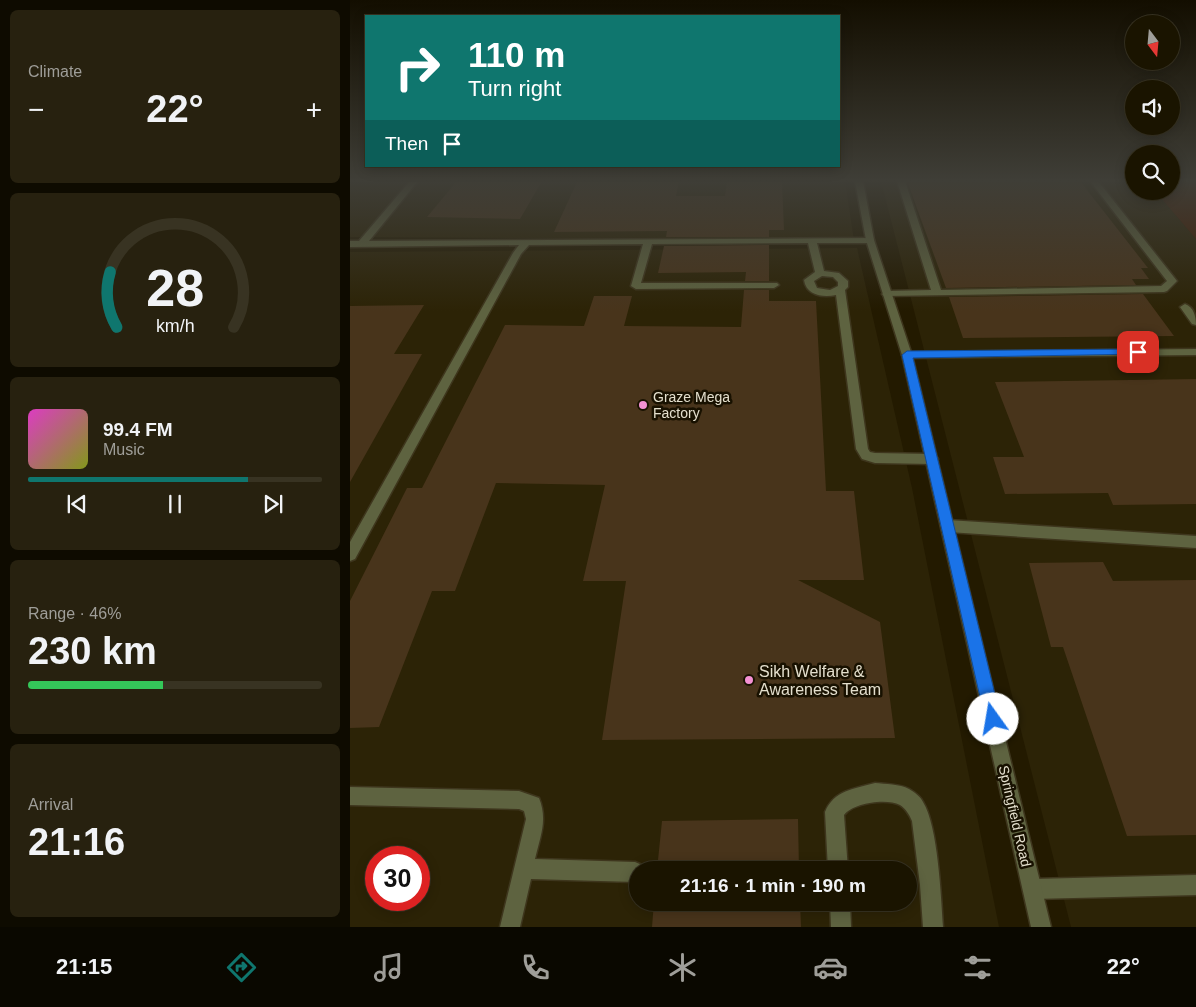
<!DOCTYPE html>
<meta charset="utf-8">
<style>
body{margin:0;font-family:Helvetica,sans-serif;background:#27210f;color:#f1f3f6;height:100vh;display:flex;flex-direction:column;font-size:19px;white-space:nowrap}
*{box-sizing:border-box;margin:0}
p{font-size:16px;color:#9f9e99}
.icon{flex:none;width:28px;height:28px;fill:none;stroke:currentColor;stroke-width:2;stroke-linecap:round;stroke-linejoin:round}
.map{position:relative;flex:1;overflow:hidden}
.sheet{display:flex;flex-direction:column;gap:10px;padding:10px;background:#0e0b00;width:350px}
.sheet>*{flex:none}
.top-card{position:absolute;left:15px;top:15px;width:475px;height:152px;border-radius:0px;box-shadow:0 2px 12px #0003,0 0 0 1px #383322;background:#0f766e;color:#fff;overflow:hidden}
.needle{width:32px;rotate:164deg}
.buttons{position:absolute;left:775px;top:15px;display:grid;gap:10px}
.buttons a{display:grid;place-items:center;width:55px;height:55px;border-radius:50%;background:#1a1400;box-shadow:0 2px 12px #0003,0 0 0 1px #383322;font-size:25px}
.speed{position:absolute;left:15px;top:846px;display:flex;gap:10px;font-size:25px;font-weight:700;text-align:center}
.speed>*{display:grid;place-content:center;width:65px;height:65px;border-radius:50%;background:#1a1400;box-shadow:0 2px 12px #0003,0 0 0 1px #383322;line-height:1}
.speed .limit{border:8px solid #d22;background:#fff;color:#111}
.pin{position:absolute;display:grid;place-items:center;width:42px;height:42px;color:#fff;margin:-21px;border-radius:10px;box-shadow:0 2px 8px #0006}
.me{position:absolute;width:55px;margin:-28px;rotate:347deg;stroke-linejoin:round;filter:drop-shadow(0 0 4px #0008)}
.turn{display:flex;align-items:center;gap:18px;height:105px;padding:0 20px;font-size:22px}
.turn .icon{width:65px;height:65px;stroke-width:2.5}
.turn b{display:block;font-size:35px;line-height:42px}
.then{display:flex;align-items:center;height:48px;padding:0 20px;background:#0003;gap:10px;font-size:19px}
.big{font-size:38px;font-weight:700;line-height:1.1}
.sheet .card{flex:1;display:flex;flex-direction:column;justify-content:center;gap:8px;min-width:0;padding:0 18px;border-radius:8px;background:#27210f}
.sheet .dial{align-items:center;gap:0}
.dial svg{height:130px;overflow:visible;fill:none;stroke:#383322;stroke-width:7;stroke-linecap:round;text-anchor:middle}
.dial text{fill:#f1f3f6;stroke:none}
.song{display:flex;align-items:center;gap:15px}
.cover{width:60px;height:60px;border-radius:8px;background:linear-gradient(135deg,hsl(310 70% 55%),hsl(70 70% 35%))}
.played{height:5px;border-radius:2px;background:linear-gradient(90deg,#0f766e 75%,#383322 75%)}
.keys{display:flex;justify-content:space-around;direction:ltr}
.heat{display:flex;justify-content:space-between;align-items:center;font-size:28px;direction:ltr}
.charge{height:8px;border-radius:4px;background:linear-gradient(90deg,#34c759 46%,#383322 0)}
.trip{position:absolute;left:279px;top:861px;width:288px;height:50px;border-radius:25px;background:#1a1400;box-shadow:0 2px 12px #0003,0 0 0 1px #383322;font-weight:700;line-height:50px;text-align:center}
.tab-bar{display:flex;height:80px;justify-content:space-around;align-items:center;background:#0a0800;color:#9f9e99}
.tab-bar .icon{width:35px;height:35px}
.tab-bar .selected{color:#0f766e}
.tab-bar b{font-size:22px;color:#f1f3f6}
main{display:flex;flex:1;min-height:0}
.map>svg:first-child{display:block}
.built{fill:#2c2306;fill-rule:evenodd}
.green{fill:#451b01}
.building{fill:#48341b}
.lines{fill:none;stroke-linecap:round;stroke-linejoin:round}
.service-casing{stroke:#3e361d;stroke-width:3}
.minor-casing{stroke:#3e361d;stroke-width:3}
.service{fill:#5e6340;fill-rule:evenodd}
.minor{fill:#5e6340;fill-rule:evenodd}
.route{fill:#1a73e8;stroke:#114b97}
.poi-dot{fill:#f491d3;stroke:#181100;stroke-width:2}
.labels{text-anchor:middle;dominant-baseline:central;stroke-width:5;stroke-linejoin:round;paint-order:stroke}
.poi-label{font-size:14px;fill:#e4dfcd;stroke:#181100;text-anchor:start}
.street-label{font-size:14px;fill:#e4dfcd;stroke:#181100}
.near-poi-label{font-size:16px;fill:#e4dfcd;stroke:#181100;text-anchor:start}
</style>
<main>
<section class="sheet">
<div class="card"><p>Climate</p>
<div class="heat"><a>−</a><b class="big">22°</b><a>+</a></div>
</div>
<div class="card dial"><svg viewBox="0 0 100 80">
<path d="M14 69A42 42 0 1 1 86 69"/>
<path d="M14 69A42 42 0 0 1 10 35" stroke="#0f766e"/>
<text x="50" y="56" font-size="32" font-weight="700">28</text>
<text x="50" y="72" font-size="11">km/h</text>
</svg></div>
<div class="card">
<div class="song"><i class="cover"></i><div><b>99.4 FM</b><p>Music</p></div></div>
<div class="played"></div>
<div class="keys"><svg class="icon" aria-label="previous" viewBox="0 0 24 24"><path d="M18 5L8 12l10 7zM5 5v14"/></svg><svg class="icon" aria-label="pause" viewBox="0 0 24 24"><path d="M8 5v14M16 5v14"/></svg><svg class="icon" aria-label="next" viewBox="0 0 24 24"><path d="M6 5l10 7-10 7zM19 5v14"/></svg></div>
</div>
<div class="card"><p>Range · 46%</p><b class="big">230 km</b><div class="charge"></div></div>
<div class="card"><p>Arrival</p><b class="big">21:16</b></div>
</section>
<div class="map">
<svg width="846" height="927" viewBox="0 0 846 927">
<rect width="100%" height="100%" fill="#231a00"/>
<path class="built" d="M0,181H495L504,240L0,237Z
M531,181H784V191H805L846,239V927H721Z
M507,248L562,488L649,927H0V252ZM26,858H69V900H26ZM288,870H558V902H288Z"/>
<path class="green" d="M821,181H846V239L805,191H821Z"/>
<path class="building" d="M107,181H192L170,219L77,217Z
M377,181H432L434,230H419V237H316L317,231L204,232L227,182H329L326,196H375Z
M557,181H730L798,268H791L799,279H782L786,285L596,288Z
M419,245V281H395L396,272L308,273L314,246Z
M394,290H419V301H466L476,491H504L514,580H448L530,622L545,738L252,740L276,581H233L255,485L146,483L105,591H82L29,727L0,728V601L57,488H72L155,325L234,326L244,296H282L274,326L391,327Z
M793,294L824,336L613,338L599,297Z
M74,305L44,354H72L0,482V306Z
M846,379V504L763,505L758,493L655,494L643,457H674L645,382Z
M753,562L763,581L846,580V835L777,836L713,647H701L679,563Z
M448,819L449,870H307L312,821Z
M304,902H450L451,927H302Z"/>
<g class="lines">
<g class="service-casing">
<path id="service" d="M60,181H68L19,241L523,238L524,240L520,243H467L474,271L489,273L498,281V287L495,290L518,449L520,452L525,453L582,454L586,456L588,459L586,462L582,464L525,463L512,459L506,449L486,295C473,298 456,295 454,280L465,272L458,243L302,244L291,283H427L429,285L424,288L286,289L281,286L293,244L179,245L171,254L5,559L0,561V542L163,253L169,245L0,247V241H9ZM472,276L483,277L488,282V286L480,290L467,288L464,281Z
M547,181H555L591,290L811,286L817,281L740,181H748L827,281L817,291L814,292L534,296L532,294L537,291L581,290Z
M835,304C844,307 846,317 846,325L842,324L830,307Z
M846,349V355L557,358L552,355L557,352Z
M598,520L846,536V548L598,532L593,530L591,526L593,522Z
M525,783C535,784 550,784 559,789C564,792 571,797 573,802C588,826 591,897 593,927H573L570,885L562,821C559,814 556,809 550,805C536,798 503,803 494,815L498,870H478L475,812C484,790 504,789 525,783Z
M0,787L169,791L189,798C198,820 190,837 185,859L285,862L292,865L294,870H288V881L285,882L181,879L170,927H150L176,819L174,811L169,809L0,805Z
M846,875V895L683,899L676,896L673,889L676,882L683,879Z
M480,902H500L501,927H481Z"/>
</g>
<g class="minor-casing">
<path id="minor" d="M505,181H513L524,240L562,355L701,927H681L552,355L516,240Z"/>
</g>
<use href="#service" class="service"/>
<use href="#minor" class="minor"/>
</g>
<linearGradient id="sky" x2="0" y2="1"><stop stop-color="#130e00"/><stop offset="0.58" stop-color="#3f3e37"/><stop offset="1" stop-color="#3f3e37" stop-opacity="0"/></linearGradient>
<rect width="846" height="311" fill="url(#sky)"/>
<path class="route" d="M788,349L792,350V354L563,358L651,719L648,725L643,727L637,725L635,719L552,355L557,351Z"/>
<g class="poi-dot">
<circle cx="293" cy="405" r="5"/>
<circle cx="399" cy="680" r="5"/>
</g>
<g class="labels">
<g class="poi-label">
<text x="303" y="397">Graze Mega<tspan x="303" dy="16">Factory</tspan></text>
</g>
<g class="street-label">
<text transform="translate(665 816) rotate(77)">Springfield Road</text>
</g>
<g class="near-poi-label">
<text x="409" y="671">Sikh Welfare &amp;<tspan x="409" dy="18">Awareness Team</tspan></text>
</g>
</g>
</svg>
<div class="buttons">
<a><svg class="needle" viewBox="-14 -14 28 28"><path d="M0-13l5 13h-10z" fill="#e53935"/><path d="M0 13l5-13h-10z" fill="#9f9e99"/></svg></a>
<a><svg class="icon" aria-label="sound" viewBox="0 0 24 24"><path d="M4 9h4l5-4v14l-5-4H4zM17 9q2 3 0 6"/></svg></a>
<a><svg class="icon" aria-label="search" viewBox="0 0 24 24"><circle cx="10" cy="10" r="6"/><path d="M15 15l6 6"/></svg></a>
</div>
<div class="speed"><div class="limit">30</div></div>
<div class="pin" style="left:788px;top:352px;background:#d93025"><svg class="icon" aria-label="arrive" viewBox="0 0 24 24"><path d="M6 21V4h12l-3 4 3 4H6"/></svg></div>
<svg class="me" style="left:643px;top:719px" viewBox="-20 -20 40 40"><circle r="19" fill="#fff"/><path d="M0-13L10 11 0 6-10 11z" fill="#1a73e8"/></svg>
<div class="trip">21:16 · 1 min · 190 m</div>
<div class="top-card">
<div class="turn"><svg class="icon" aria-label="right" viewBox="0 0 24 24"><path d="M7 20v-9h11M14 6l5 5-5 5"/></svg><div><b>110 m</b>Turn right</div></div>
<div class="then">Then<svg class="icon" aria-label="arrive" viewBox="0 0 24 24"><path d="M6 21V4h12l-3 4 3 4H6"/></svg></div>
</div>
</div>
</main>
<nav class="tab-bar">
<b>21:15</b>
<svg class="icon selected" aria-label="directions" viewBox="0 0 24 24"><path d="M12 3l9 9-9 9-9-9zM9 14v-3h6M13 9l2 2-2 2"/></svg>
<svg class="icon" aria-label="music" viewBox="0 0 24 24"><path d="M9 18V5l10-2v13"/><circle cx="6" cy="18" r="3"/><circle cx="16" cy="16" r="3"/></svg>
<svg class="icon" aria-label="phone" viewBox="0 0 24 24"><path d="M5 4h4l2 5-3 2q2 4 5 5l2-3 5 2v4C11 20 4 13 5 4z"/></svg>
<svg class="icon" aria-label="climate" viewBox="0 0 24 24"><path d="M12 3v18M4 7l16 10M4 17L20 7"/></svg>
<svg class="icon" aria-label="car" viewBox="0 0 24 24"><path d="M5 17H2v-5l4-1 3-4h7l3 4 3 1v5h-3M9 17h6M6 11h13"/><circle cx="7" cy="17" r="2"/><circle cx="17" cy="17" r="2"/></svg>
<svg class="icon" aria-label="filters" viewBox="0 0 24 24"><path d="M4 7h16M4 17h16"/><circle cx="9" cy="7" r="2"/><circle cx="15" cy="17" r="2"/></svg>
<b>22°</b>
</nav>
